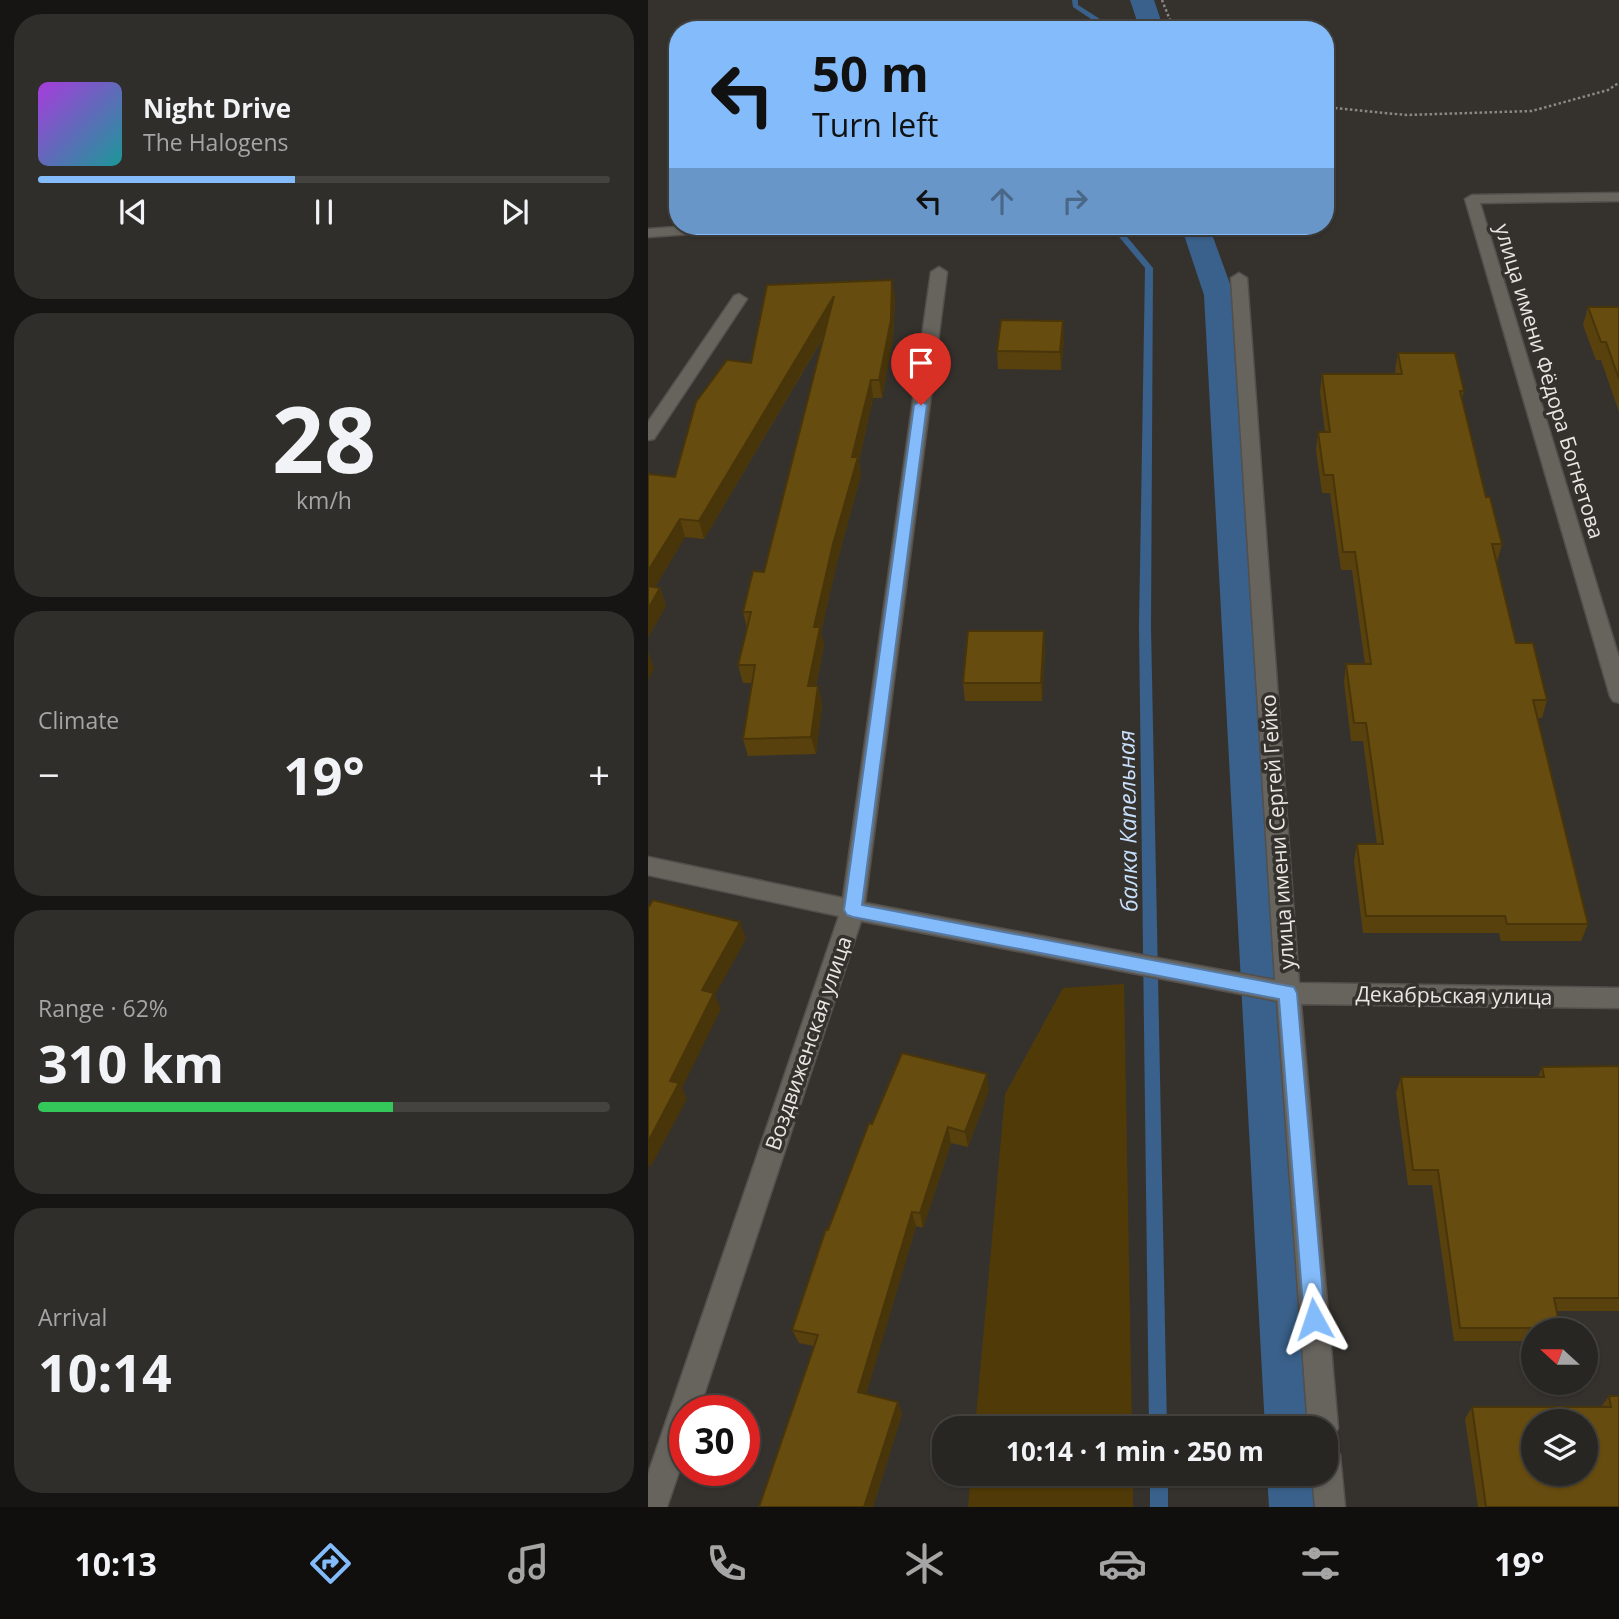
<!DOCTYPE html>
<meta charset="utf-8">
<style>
body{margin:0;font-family:"Open Sans",sans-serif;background:#302e2a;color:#f1f3f6;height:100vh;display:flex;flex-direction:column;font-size:26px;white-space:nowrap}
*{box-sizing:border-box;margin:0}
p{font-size:23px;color:#a5a5a5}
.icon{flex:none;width:38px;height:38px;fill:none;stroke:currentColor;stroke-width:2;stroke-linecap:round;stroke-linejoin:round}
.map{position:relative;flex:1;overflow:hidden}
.sheet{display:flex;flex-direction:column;gap:14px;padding:14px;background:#161513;width:648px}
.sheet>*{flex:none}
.hud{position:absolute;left:21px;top:21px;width:665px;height:214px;border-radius:28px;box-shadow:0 2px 5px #0004,0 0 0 2px #444340;background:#84bcfb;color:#111;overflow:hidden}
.needle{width:46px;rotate:291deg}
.fabs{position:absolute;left:873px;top:1318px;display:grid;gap:14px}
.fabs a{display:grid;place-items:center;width:77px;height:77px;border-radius:50%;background:#282622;box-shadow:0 2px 5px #0004,0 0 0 2px #444340;font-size:35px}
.speed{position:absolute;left:21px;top:1395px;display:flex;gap:14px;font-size:35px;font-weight:700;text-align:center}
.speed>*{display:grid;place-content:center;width:91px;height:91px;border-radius:50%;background:#282622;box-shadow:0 2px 5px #0004,0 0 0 2px #444340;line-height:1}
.speed .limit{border:10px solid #d22;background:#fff;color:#111}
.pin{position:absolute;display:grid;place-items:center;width:60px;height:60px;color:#fff;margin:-72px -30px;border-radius:50% 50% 50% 0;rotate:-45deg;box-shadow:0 0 7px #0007}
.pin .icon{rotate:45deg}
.me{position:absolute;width:77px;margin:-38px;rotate:355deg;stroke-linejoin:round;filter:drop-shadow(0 0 5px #0008)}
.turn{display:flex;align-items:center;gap:24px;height:147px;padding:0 28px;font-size:32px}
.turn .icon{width:91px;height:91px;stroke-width:2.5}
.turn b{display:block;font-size:49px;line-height:60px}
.lanes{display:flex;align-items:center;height:66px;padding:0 28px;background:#0003;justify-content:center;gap:35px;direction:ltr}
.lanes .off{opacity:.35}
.big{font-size:52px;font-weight:700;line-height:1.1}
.sheet .card{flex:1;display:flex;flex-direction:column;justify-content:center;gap:10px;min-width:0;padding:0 24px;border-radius:28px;background:#302e2a}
.sheet .dial{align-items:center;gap:0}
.dial b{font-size:91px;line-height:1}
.song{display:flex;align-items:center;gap:21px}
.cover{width:84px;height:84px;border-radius:10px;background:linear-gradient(135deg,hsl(280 70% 55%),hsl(180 70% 35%))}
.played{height:7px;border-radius:4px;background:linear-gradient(90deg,#84bcfb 45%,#444340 45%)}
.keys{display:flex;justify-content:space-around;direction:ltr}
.heat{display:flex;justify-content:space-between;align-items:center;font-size:38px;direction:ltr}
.charge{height:10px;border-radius:5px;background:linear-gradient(90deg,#34c759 62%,#444340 0)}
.trip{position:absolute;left:284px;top:1416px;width:406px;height:70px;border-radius:28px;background:#282622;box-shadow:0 2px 5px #0004,0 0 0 2px #444340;font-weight:700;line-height:70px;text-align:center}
.tabs{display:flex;height:112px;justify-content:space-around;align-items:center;background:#100f0e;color:#a5a5a5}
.tabs .icon{width:49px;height:49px}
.tabs .on{color:#84bcfb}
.tabs b{font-size:32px;color:#f1f3f6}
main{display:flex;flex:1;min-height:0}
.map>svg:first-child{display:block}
.green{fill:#503a07}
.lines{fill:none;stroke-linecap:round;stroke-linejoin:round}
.stream{fill:#3a618b;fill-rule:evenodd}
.canal{fill:#3a618b;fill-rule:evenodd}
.minor-casing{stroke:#524f4c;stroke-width:3}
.path{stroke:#8b8885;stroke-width:2.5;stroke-dasharray:2.5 2.5;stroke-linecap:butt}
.minor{fill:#67645e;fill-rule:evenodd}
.wall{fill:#59410d}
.shaded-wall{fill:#48350a}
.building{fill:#674c0f;stroke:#48350a;stroke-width:2;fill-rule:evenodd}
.route{fill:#84bcfb;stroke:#567aa3;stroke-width:2}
.labels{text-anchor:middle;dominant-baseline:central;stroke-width:7;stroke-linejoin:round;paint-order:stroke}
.street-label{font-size:21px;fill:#e9e7e4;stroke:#35322e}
.water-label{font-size:23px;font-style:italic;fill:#c8dffb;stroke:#35322e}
</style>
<main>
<section class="sheet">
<div class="card">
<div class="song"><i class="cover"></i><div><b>Night Drive</b><p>The Halogens</p></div></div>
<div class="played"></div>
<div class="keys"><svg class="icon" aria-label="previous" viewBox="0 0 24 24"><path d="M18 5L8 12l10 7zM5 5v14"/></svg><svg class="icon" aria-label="pause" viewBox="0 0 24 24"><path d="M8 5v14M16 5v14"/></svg><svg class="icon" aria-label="next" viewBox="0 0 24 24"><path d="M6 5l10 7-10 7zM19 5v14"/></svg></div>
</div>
<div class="card dial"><b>28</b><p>km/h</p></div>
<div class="card"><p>Climate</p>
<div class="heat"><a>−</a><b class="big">19°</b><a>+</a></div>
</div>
<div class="card"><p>Range · 62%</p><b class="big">310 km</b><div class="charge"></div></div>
<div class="card"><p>Arrival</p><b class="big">10:14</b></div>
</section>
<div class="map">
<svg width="972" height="1507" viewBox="0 0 972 1507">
<rect width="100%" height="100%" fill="#35322e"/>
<path class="green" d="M476,984L484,1428H327L357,1094L415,988Z
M323,1474H485V1507H320Z"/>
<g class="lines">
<path class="stream" d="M424,0H430V5L455,21L454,30H447L449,23L425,7Z
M462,226H470L505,268L503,627L519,1428H501L491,627L497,268Z
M502,1474H520V1507H502Z"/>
<path class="canal" d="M482,0H506L516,30H492Z
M533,226H561L586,295L675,1428H617L556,295Z
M677,1470L681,1507H621L619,1474H677Z"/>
<g class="minor-casing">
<path id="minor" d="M972,193V201L832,203L972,661V703L965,701L962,696L817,199L824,195Z
M40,226H103L96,230L0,237V229Z
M291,267L299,272L217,903L627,980L583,278L591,273L599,278L651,983L972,988V1008L653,1004L690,1428L685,1438L679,1441L687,1445L692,1455L697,1507H667L664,1474H677V1428H660L629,1001L213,921L51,1410H37V1454L19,1507H0V1474L191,916L0,875V857L195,898L283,272Z
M91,294L99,299L6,439L0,440V422L86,296Z"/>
</g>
<path class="path" d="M514,0L526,30
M677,107L758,115L884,111L960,90L972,82"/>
<use href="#minor" class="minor"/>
</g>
<path class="wall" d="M247,298L245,338L234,398H225L211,461L213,475L189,562L173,632L176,645L168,686H170L174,704L168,754L100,756L95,739L104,683H95L90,665L99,628L95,612L116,572L176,336L56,539L37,537L7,587L12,588L18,606L0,637V474L27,477L103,363Z
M940,307H971V412L953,360H948L935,325Z
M416,338L413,370L350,369L349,351Z
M750,353L816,391L814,399L838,497L854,544L849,562L868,643L899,700L894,718H889L940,924L933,941H853L851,933H715L706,861L709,844H729L715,741H703L696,682L698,664H717L704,570H693L682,493H674L668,450L670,432H677L672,392L674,374H748L747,371Z
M397,649L394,701H317L315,683Z
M971,1066V1311H908L912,1328L910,1330H886V1341H806L784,1185H760L748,1093L753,1077H890L894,1067Z
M341,1090L320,1147L303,1143L275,1228L268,1226L218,1394L250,1402L254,1414L225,1507H111L166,1346L151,1343L144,1330L180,1230L224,1124Z
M961,1396H971V1507H830L817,1419L824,1407H953Z"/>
<path class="shaded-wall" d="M244,280L247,298L245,338L234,398L231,380Z
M186,296L189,313L56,539L51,521Z
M415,321L416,338L413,370L412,352Z
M223,380L225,398L211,461L213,475L189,562L173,632L176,645L164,704L160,686L166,627Z
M32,519L37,537L0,599V571Z
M12,588L18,606L0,637V609Z
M396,631L397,649L394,701L393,683Z
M0,651L6,669L0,680Z
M170,686L174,704L168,754L163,737Z
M92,922L98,939L67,995L73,1009L34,1088L39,1099L2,1168L0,1164V1142L54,990Z
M339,1074L341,1090L320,1147L317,1132Z
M300,1127L303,1143L275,1228L272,1213Z
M264,1212L268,1226L215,1405L210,1392Z
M250,1402L254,1414L225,1507H216Z"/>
<path class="building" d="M244,280L243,320L231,380H223L204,457H210L185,544L166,627H172L160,686H170L163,737L95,739L107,665H90L103,612H95L105,571L116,572L186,296L51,521L32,519L0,571V474L27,477L48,402L79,360L103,363L119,285Z
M940,307H971V379L958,342H953Z
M353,320L415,321L412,352L349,351Z
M750,353H807L816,391H812L838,497H842L854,544H844L868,643H885L899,700H885L940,924H859L857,916H718L709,844H735L718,723H706L698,664H723L707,552H695L685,475H676L670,432H682L674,374H754Z
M0,586L12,588L0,609Z
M320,631H396L393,683H315Z
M5,900L92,922L54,990L66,993L22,1081L31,1083L0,1142V908Z
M254,1053L339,1074L317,1132L300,1127L272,1213L264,1212L210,1392L250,1402L216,1507H111L170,1335L144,1330L178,1229L180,1230L221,1123L224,1124Z
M971,1066V1298H906L912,1328H812L790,1170H765L753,1077H896L894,1067Z
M961,1396H971V1507H838L824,1407H963ZM886,1421H938V1474H886Z"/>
<path class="route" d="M273,401L279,405L214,905L646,987L649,993L677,1319L674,1327L666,1330L659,1327L656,1319L631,999L205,917L199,915L196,910L266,405Z"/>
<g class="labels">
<g class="street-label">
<text transform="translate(902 381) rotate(73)">улица имени Фёдора Богнетова</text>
<text transform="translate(629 832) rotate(-94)">улица имени Сергей Гейко</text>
<text transform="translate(806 995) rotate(1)">Декабрьская улица</text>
<text transform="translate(160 1043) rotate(-71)">Воздвиженская улица</text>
</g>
<g class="water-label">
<text transform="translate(479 821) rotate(-91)">балка Капельная</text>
</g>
</g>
</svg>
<div class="fabs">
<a><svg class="needle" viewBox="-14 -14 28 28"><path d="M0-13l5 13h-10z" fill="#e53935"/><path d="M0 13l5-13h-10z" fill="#a5a5a5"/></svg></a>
<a><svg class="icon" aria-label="layers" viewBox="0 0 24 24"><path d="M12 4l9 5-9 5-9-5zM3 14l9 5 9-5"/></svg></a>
</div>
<div class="speed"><div class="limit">30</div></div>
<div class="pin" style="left:273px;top:405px;background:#d93025"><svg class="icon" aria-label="arrive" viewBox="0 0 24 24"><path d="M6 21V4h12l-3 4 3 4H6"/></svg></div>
<svg class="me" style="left:666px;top:1319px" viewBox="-20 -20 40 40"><path d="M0-17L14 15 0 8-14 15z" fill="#84bcfb" stroke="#fff" stroke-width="4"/></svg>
<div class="trip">10:14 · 1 min · 250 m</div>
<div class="hud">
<div class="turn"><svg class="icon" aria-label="left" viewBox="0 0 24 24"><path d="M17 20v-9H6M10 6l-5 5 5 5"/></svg><div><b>50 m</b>Turn left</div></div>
<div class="lanes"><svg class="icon" aria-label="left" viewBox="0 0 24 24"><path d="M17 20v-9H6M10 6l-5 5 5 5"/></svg><svg class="icon off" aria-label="ahead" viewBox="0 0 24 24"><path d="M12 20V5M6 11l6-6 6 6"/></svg><svg class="icon off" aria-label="right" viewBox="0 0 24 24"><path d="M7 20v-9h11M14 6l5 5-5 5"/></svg></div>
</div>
</div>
</main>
<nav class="tabs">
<b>10:13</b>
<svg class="icon on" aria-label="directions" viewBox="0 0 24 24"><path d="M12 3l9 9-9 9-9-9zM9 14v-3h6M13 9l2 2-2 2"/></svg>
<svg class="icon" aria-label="music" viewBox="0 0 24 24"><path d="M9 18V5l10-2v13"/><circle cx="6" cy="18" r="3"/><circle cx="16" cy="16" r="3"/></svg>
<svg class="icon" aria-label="phone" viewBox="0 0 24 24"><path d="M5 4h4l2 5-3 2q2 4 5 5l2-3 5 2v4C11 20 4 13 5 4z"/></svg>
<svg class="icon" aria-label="climate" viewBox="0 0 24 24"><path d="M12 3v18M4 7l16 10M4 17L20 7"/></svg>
<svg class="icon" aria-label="car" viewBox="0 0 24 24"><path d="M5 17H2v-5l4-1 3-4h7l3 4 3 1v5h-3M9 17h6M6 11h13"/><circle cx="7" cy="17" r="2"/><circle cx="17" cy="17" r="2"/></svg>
<svg class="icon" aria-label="filters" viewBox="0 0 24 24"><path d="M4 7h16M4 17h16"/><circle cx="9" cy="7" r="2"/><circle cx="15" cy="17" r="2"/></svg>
<b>19°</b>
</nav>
